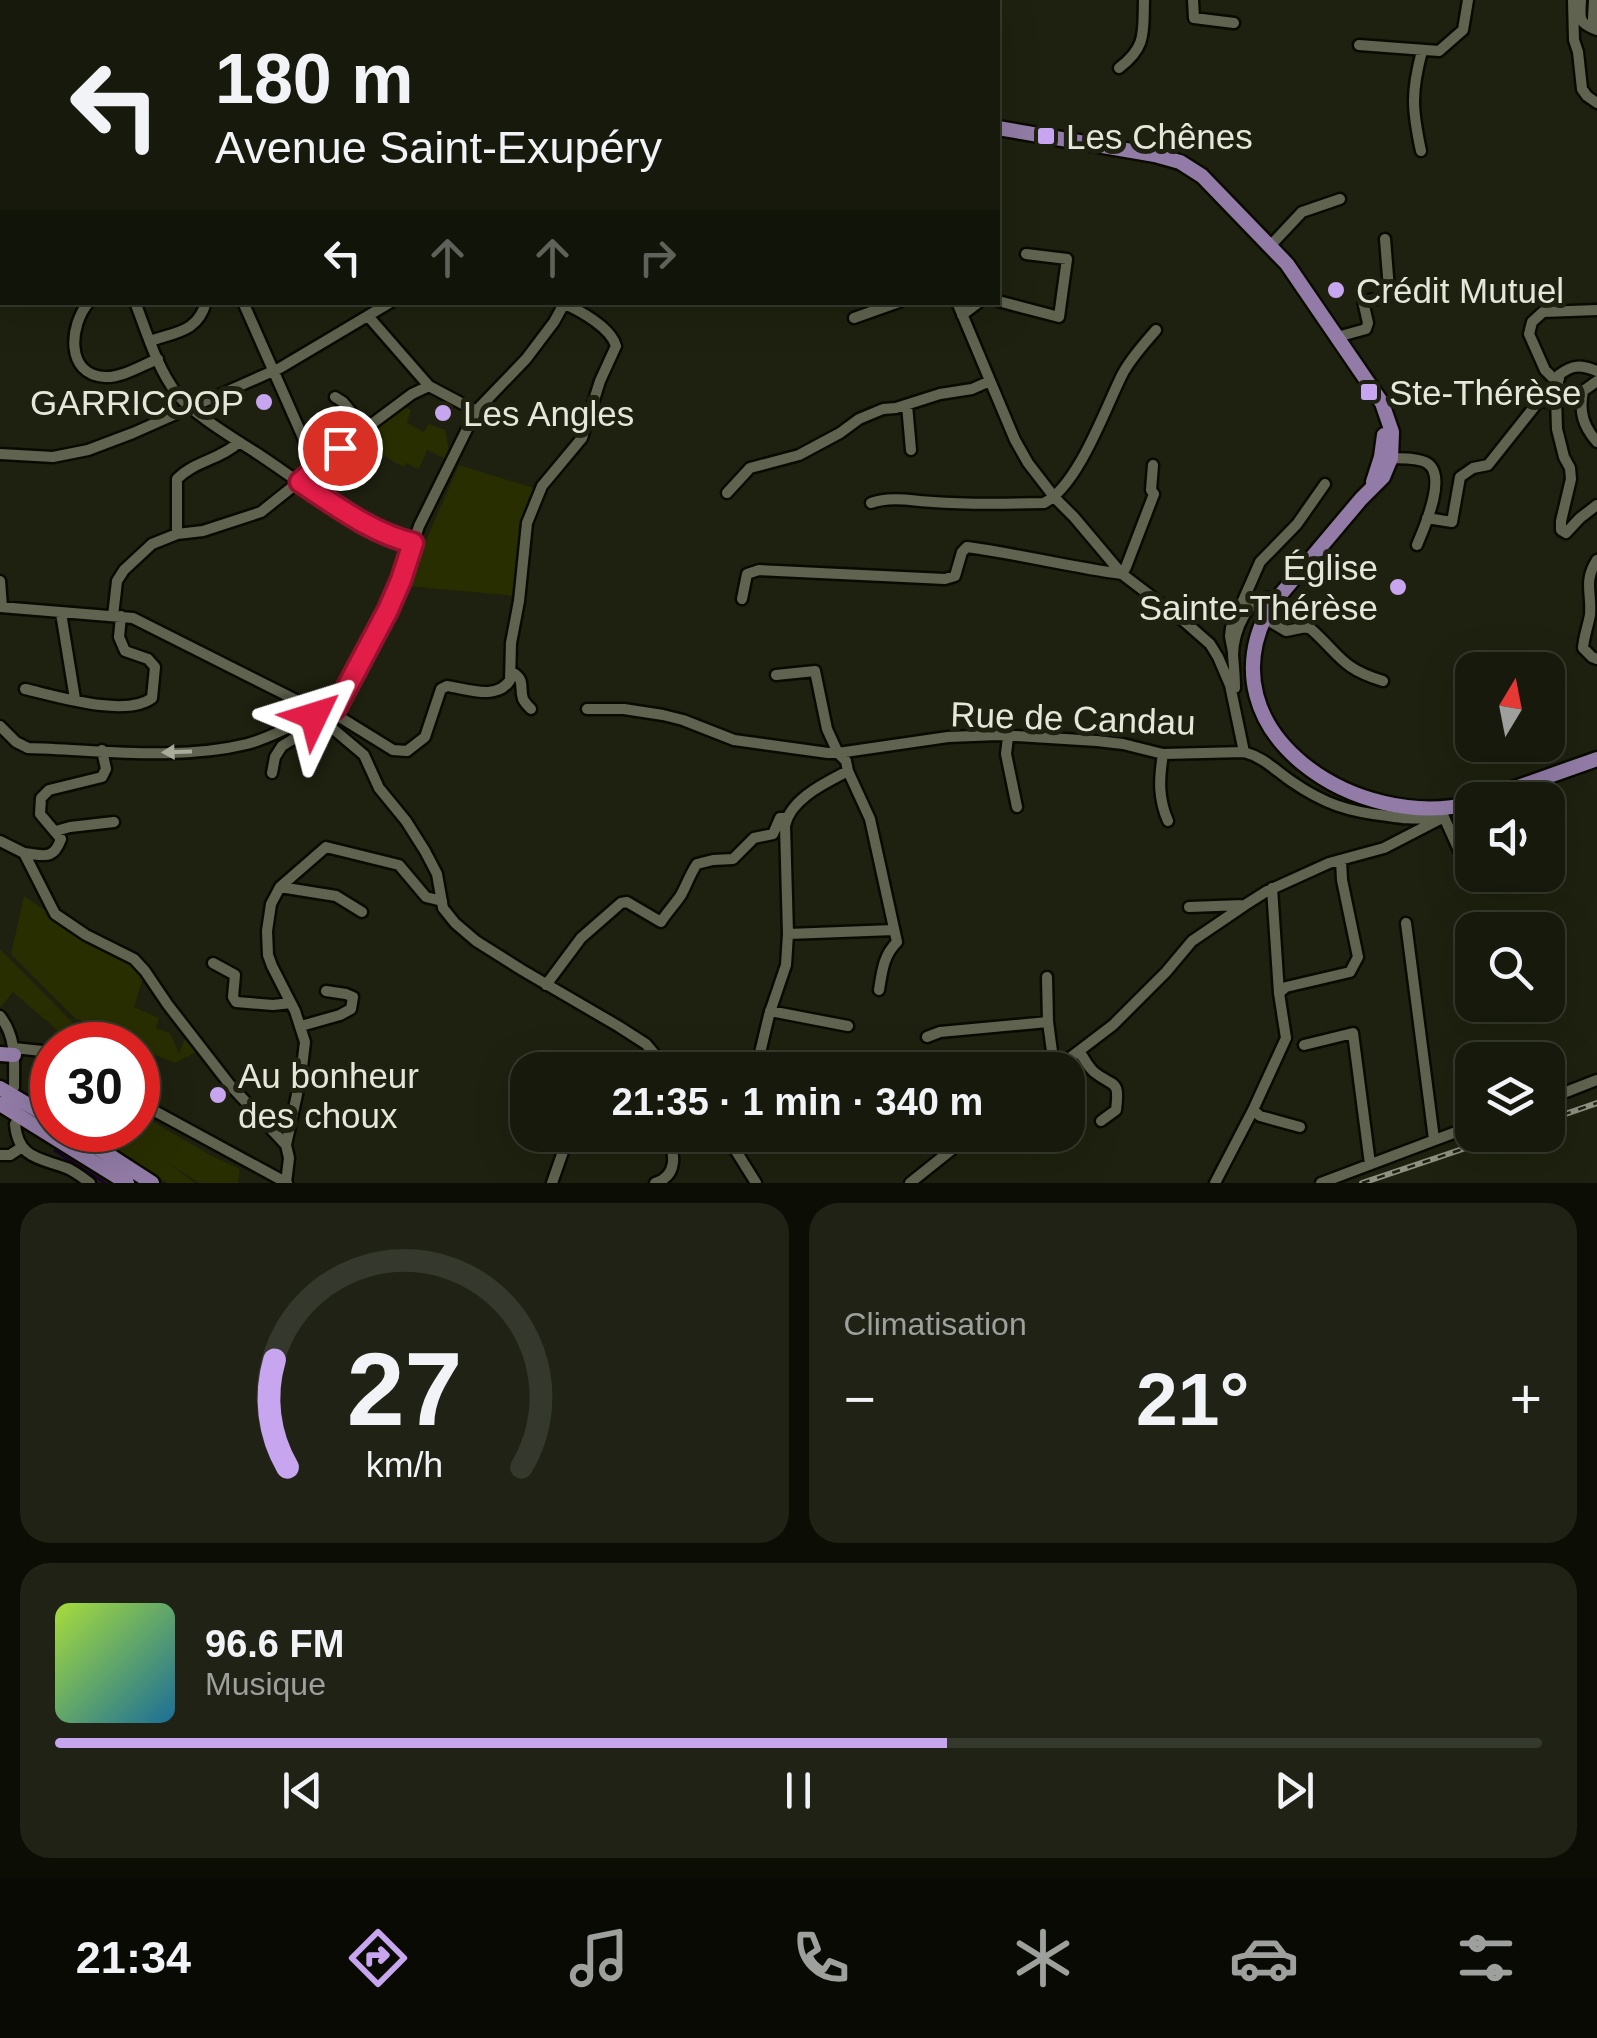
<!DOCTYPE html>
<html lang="fr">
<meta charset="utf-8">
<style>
body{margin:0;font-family:Helvetica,sans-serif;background:#1f2214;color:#f1f3f6;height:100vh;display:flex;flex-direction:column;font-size:38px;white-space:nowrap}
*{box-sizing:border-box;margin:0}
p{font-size:32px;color:#9ea09d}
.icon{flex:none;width:55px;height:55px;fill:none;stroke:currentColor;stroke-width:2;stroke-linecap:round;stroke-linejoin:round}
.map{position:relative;height:1183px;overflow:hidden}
.panel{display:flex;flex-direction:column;gap:20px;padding:20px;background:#0c0e06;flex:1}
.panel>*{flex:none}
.hud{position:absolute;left:0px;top:0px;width:1000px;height:305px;box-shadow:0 10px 40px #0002,0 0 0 2px #35382c;background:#16190b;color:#f1f3f6;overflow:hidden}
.needle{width:65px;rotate:10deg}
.tools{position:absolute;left:1455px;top:652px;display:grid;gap:20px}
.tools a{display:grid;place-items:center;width:110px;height:110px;border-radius:20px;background:#16190b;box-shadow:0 10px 40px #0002,0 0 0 2px #35382c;font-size:50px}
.speed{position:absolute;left:30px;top:1022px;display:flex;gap:20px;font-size:50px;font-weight:700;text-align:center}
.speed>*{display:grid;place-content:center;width:130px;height:130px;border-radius:50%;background:#16190b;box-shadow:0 10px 40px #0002,0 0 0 2px #35382c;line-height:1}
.speed .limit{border:15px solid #d22;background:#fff;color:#111}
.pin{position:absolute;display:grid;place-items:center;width:85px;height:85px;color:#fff;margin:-42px;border:5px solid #fff;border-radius:50%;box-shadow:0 2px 10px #0007}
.me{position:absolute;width:110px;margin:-55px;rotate:49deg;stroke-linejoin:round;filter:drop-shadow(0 0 8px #0008)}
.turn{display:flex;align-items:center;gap:35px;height:210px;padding:0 50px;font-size:45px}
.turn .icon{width:130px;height:130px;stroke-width:2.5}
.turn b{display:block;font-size:70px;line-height:85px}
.lanes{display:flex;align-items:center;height:95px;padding:0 50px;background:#0003;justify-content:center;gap:50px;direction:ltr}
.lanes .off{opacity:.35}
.big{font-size:75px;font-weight:700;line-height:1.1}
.panel .card{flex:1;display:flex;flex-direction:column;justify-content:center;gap:15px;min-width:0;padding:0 35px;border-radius:30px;background:#1f2214}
.panel .dial{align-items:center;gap:0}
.dial svg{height:260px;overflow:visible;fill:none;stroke:#35382c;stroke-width:7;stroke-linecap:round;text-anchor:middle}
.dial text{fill:#f1f3f6;stroke:none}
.song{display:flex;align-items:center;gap:30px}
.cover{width:120px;height:120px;border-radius:15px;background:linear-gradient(135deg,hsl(80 70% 55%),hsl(200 70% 35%))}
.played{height:10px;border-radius:5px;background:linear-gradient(90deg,#c7a6ef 60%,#35382c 60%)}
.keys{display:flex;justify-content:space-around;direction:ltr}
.heat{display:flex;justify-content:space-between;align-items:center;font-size:55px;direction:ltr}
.panel .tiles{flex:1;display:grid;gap:20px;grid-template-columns:1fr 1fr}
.card:last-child{grid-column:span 2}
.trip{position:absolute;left:510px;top:1052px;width:575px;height:100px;border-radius:30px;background:#16190b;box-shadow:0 10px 40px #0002,0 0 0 2px #35382c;font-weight:700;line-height:100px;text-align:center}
.tabs{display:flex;height:160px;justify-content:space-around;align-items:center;background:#090a04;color:#9ea09d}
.tabs .icon{width:70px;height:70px}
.tabs .selected{color:#c7a6ef}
.tabs b{font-size:45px;color:#f1f3f6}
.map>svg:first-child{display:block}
.green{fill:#292e00}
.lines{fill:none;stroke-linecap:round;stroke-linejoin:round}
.stream{stroke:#1b0031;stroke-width:2.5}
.minor-casing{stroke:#090b00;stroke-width:15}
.major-casing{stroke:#090b00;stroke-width:19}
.minor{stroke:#60634f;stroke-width:10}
.major{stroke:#927ca7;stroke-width:14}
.rail-casing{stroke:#8e9082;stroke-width:6}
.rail{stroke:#1e210f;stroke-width:2.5;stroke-dasharray:8;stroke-linecap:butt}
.oneway{fill:#a9ac9c}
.route-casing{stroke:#92132f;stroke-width:25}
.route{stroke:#e11d48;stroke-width:18}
.poi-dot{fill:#c7a6ef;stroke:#1e210f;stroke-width:4}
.labels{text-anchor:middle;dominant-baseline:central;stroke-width:10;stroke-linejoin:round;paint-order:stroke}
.poi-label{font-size:35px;fill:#e5e7db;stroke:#1e210f;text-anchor:start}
.street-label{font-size:35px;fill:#e5e7db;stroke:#1e210f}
</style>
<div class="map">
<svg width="1597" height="1183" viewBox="0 0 1597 1183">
<rect width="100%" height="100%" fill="#1e210f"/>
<path class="green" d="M404,407L411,410L407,423L424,432L429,424L445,430L449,450L446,459L427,450L419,469L406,463L404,467C386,458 375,451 367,431Z
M459,465L537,489L517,596L406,586Z
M24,896L89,940L125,959L143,978L134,1007L159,1018L156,1028L170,1033L179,1053L186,1036L200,1050L175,1063L138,1048V1045H131L105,1029L76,1019L11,954Z
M0,949L77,1027L104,1034L122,1045H116L102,1036L77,1031L72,1045H52L48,1042L57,1030L13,992L0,1008Z
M138,1113L212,1156L240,1169L238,1183H199L167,1162L195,1183H167L88,1130H138Z"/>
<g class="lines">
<path class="stream" d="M55,1151L105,1183"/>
<g class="minor-casing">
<path id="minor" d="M257,0V2
M603,0L604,2
M687,0V2
M1193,0L1194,18L1234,23
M1573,0L1574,40L1578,52L1582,89L1587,96L1597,103
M1581,0C1580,19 1578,23 1597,30
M1594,0L1593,19L1595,29
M125,2L126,0
M420,2L421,0
M719,2L724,0
M863,2L876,0
M1359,45L1439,51L1463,30L1468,0
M1119,68C1147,47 1143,32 1144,0
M0,121L2,119
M1421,151C1412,109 1411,92 1422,51
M0,165L2,166
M1270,246L1302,212L1340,199
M0,253L2,252
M998,301L1059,317L1067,259L1026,254
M89,302C69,325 65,375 105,377C122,378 142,365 158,359
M135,302C147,333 157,368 177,394C194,415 235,439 258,454C302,483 363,531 413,543
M243,302L316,467
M957,302L1015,440L1028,463L1055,498L1074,517L1122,574L1185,622L1210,644L1218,657L1230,685L1244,752C1263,757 1275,770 1291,781C1324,804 1349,812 1388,816C1401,818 1414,820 1428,817L1435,809
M962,315L979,302
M368,316L429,386L476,411
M854,318L899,302
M1337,337L1366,329L1368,323L1363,301L1383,298L1389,289L1385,239
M150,341C176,332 198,332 206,302
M1597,371C1581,365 1573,364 1559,375L1556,397L1557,429L1564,457L1570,468L1571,479L1561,521V530L1566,533L1580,518L1597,505
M1559,379L1552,377L1545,370L1529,334L1532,322L1543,312L1597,310
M1597,381L1583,391C1579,412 1583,426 1597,442
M335,397L343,402L365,429
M907,405L911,450
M0,454L53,457L88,450L133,433L280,368L391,302
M1387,458C1398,459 1417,457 1427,463C1448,476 1424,528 1417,545
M727,493L750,468L799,455L840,433L859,419L883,409L896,408L940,394L972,389L990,381
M871,503C892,496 912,501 933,502C970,505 1007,504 1044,503C1078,486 1105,409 1122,375C1130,359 1144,344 1156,330
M1427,518L1452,522L1460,477L1473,468L1488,465L1539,401L1556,403
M177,534V479C194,461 222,459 239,442
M1597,560C1583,582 1592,592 1590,615C1588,626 1584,636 1583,648L1592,657L1597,659
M0,581L2,607
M742,599L747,574L759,570L945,579L955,576L962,552L967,547C1019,554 1070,567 1122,574L1126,567L1154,494L1151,490L1153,465
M0,607L133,618L308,706L338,716L393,750L407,751L425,737L441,689L447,686C468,689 497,701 510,680L511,643L519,601L527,523L542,486L582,438L600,381L616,346C611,328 582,312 565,304
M61,613L75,699
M113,616L117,581L124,570L152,544L177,534L203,531L261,512L365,429L412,394L429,386
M1264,618L1286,631L1306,627L1311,629C1341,656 1341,668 1383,681
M1233,652L1230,636L1231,628L1260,562L1297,524L1325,484
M512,672C526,680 519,687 523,699C525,703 528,706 531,709
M1235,688C1235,677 1234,666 1233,655C1233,632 1248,592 1276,598
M25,689C56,696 126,718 152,698L155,667L148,659L125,651L119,637L121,616
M587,709H624L663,715L683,720L734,740L828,753H838L827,729L815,671L776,675
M328,713L332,728L364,755L379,788L406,821L425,851L437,874L443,908L455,923L476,941L522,970L618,1026L646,1044L668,1070
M0,726L16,742L28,748C100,750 177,761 247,744C275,737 299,719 327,714
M1008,737L1006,754L1017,807
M1163,754C1159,779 1158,798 1168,821
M848,771L870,819L897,942C883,956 882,972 879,990
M272,773L275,757L282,746L320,723L336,708L388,610L401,580L419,526L476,411L526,359L554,322L565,302
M1443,815L1471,877
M56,831L70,827L114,822
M0,841L24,853L55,914L86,935L134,959L145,971L168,1005L230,1085L286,1145L289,1158L286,1183
M24,853C44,855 53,861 61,839L40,814L41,798L49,790L102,777L106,769L102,750
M280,887L336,896L362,912
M1189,907L1244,905
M1406,923L1434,1139
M788,934L894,930
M213,963L235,975L233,997L236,1002L273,1005L291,1003
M1047,977L1048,1022L1053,1059L1060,1066
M546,985L581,938L621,903L627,902L661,922C667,912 676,903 681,895C687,884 690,874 697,864L713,860L733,859L754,838L773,834L780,818H786
M1279,993L1286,987L1350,972L1358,957L1342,880L1341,860
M770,1011L848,1026
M0,1016C17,1038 14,1061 14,1087
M301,1026L340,1015L351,1009L353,997L346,994L326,991
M927,1037L940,1032L1048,1022
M1304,1045L1353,1033L1370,1164
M14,1048L42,1051L52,1055
M1079,1051C1084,1058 1088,1067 1094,1072C1114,1088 1120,1078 1116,1110L1101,1121
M970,1064L1053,1059
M756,1070L769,1015L786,965L788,934L785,826C790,799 825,783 848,771L846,761L838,753L948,737L998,735L1097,741L1123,744L1163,754L1244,752
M1054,1070L1113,1025L1166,972L1192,941L1245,905L1267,891L1329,863L1384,848L1444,817
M1548,1099L1597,1080
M138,1102L287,1183
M1253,1110L1260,1116L1300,1127
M15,1124C18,1160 42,1158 69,1169C77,1173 83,1178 90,1183
M726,1135L756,1183
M286,1145L301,1076L305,1042L295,1011L272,966L268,955L267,931L271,904L280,887L326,847L399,865L426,897L442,901
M0,1155H10L22,1147
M552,1183L566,1143L565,1135
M655,1183C678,1176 676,1153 666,1135
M910,1183L970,1135
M1215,1183L1253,1110L1286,1038L1279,993L1272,888
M1321,1183L1472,1126"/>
</g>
<g class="major-casing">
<path id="major" d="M540,0L544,2
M998,128L1155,155L1180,162L1202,176L1287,264L1382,403L1392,432L1391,458L1383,477L1361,499L1270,607C1200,734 1361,833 1472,803
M1373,482L1381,457L1384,435
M1481,800L1597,759
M0,1054L14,1055
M49,1054C36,1073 37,1090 52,1107
M0,1088L52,1119
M0,1104L127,1183
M70,1130L152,1183"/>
</g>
<use href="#minor" class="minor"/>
<use href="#major" class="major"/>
<g class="rail-casing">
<path id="rail" d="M1548,1120L1597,1103
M1362,1183L1504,1135"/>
</g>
<use href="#rail" class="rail"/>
</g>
<defs><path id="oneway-solid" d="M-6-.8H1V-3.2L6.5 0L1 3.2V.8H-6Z" transform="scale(2.5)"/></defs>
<use class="oneway" href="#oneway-solid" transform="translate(177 752) rotate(178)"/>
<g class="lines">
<g class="route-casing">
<path id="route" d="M314,716L328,714L336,708L388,610L401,580L413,543C371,533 335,505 300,482L340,448"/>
</g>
<use href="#route" class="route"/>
</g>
<g class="poi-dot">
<rect x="1036" y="126" width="20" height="20" rx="5"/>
<circle cx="1336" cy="290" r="10"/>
<rect x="1359" y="382" width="20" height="20" rx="5"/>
<circle cx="264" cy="402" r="10"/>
<circle cx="443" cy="413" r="10"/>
<circle cx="1398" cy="587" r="10"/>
<circle cx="218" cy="1095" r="10"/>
</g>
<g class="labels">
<g class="poi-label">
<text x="1066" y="136">Les Chênes</text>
<text x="1356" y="290">Crédit Mutuel</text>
<text x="1389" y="392">Ste-Thérèse</text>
<text x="244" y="402" text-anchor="end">GARRICOOP</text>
<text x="463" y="413">Les Angles</text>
<text x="1378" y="567" text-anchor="end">Église<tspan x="1378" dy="40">Sainte-Thérèse</tspan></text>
<text x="238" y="1075">Au bonheur<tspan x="238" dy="40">des choux</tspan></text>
</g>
<g class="street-label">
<text transform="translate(1073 718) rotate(2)">Rue de Candau</text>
</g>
</g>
</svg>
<div class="tools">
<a><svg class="needle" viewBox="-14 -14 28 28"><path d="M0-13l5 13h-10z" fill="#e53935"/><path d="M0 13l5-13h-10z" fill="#9ea09d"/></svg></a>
<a><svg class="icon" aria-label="sound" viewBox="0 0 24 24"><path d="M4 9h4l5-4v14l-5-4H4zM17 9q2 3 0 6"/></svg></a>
<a><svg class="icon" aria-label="search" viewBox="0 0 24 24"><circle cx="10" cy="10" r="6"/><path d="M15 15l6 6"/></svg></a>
<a><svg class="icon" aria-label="layers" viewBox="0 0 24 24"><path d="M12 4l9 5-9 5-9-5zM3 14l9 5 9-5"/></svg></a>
</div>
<div class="speed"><div class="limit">30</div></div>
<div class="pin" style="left:340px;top:448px;background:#d93025"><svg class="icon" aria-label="arrive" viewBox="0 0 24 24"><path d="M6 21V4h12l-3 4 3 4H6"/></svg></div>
<svg class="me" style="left:314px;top:716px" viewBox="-20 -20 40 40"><path d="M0-17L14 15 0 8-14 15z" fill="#e11d48" stroke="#fff" stroke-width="4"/></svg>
<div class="trip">21:35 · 1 min · 340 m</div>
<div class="hud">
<div class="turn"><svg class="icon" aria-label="left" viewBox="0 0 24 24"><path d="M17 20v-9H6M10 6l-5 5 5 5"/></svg><div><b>180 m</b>Avenue Saint-Exupéry</div></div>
<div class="lanes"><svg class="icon" aria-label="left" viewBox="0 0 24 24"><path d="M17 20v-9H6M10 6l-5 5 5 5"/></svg><svg class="icon off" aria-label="ahead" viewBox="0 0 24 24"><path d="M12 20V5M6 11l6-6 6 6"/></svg><svg class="icon off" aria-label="ahead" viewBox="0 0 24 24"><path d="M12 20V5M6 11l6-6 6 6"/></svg><svg class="icon off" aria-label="right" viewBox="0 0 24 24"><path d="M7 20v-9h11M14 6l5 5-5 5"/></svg></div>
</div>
</div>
<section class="panel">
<div class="tiles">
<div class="card dial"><svg viewBox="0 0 100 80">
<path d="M14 69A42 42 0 1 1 86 69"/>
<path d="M14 69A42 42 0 0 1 10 36" stroke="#c7a6ef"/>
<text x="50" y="56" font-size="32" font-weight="700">27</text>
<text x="50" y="72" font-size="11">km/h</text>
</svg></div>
<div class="card"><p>Climatisation</p>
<div class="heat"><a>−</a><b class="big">21°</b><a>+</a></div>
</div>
<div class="card">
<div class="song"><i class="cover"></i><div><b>96.6 FM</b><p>Musique</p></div></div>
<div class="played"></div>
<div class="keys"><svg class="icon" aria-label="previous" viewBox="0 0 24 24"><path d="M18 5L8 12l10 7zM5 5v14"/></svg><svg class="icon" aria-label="pause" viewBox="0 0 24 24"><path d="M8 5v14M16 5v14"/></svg><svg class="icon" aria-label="next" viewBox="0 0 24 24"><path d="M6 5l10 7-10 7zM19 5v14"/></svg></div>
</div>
</div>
</section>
<nav class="tabs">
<b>21:34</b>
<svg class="icon selected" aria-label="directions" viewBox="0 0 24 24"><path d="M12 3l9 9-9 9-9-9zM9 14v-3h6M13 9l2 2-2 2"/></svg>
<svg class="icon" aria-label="music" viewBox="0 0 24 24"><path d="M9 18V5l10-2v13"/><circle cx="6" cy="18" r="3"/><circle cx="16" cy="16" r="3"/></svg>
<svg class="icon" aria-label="phone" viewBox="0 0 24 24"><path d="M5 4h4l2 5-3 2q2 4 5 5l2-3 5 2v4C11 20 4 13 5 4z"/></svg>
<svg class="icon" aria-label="climate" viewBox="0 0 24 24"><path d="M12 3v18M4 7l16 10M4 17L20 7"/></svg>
<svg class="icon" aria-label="car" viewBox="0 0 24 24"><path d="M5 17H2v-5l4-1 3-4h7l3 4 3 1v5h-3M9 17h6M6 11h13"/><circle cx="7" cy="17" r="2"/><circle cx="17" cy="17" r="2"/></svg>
<svg class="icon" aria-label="filters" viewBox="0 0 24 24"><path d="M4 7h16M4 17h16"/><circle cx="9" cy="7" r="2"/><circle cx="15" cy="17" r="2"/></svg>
</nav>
